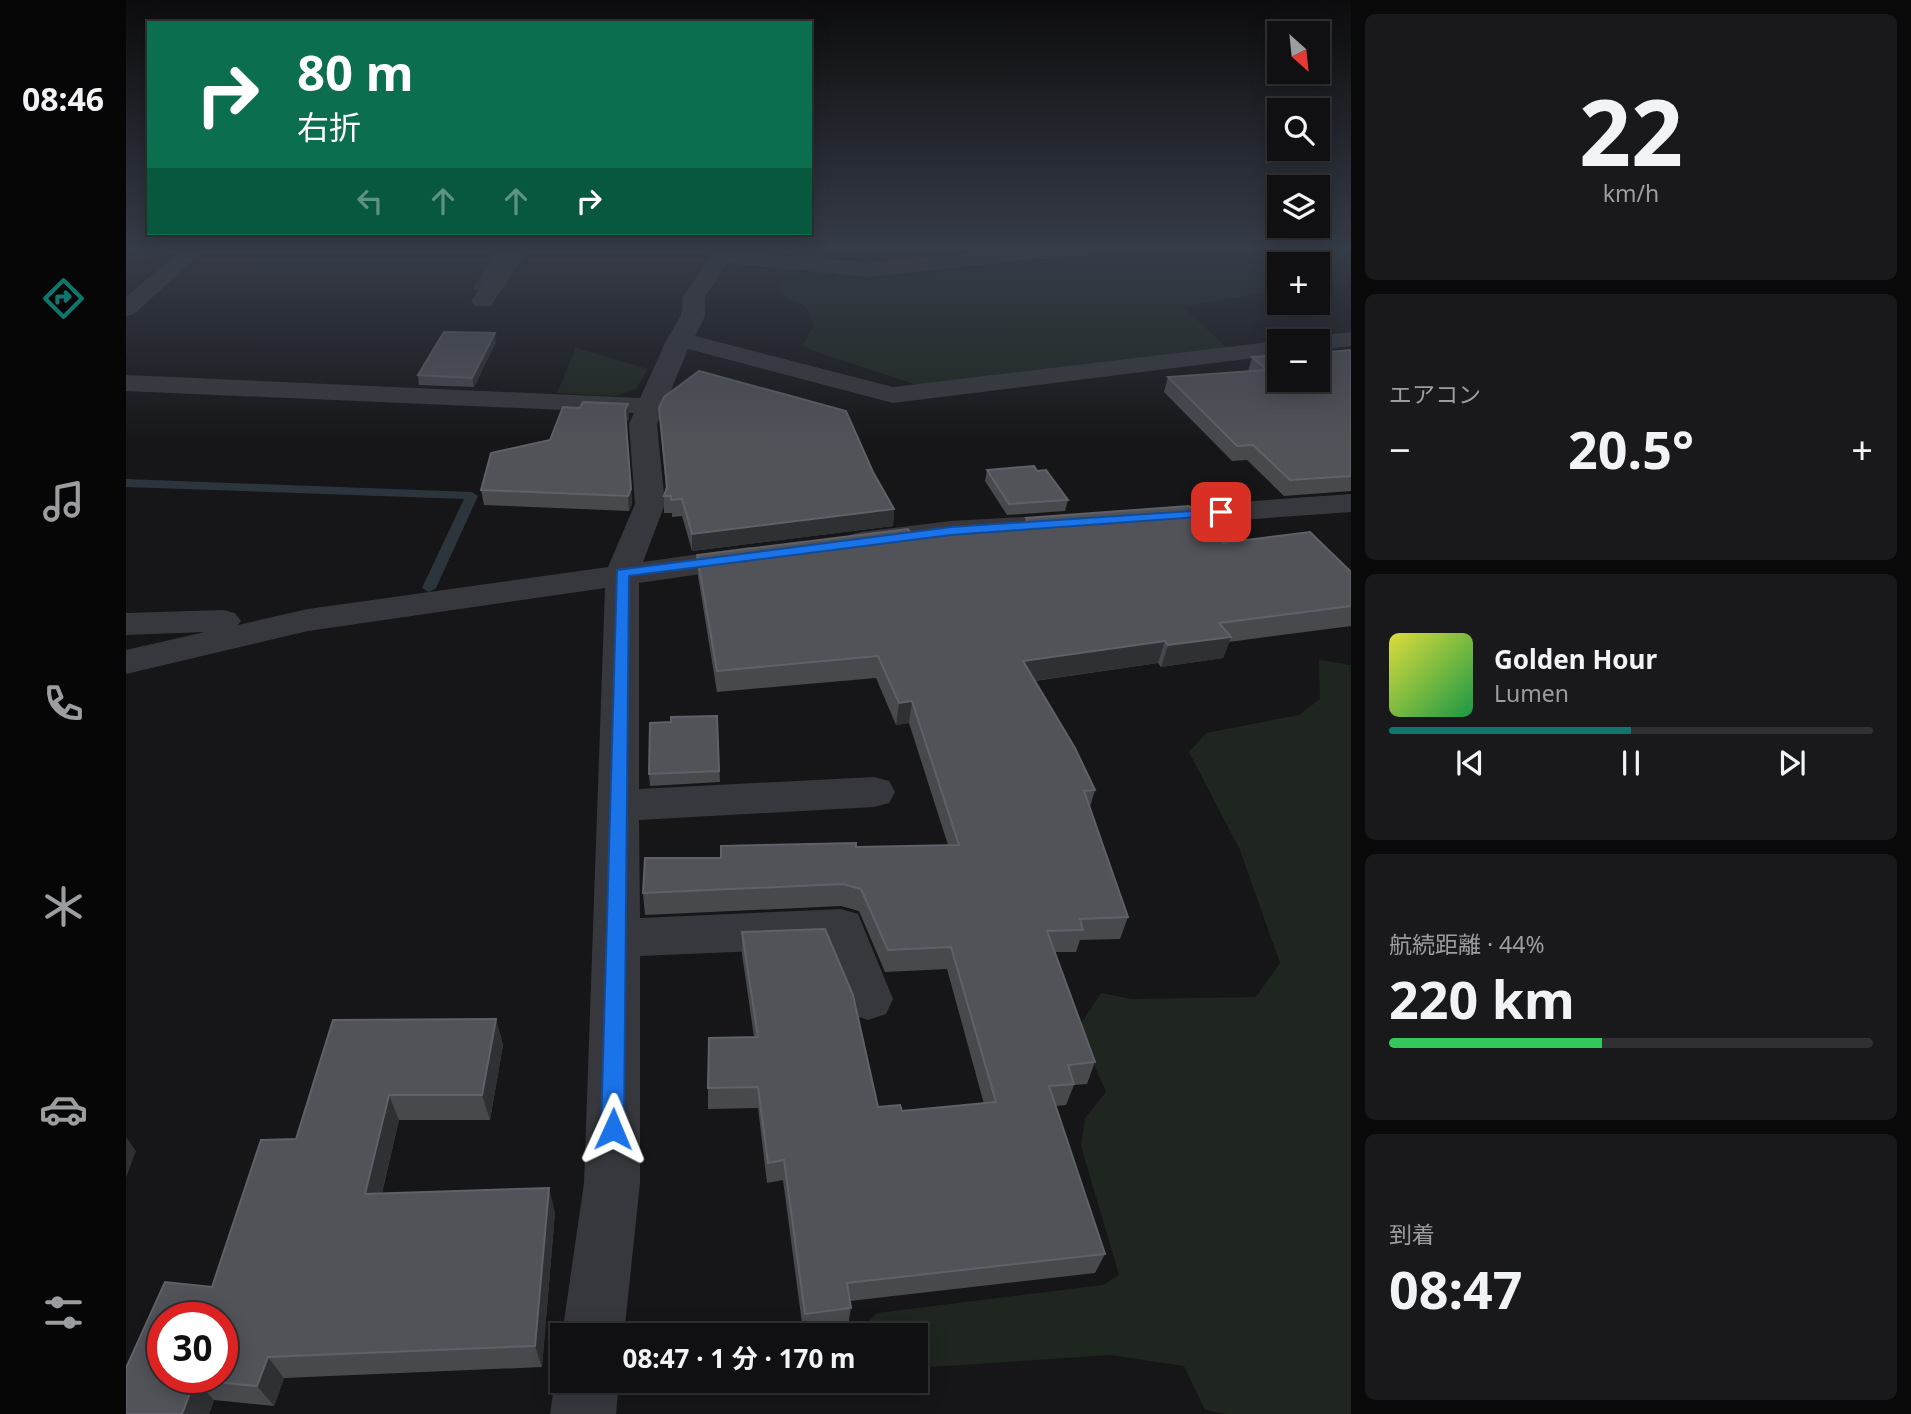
<!DOCTYPE html>
<html lang="ja">
<meta charset="utf-8">
<style>
body{margin:0;font-family:"Noto Sans","Noto Sans JP",sans-serif;background:#19191b;color:#f1f3f6;height:100vh;display:flex;flex-direction:column;font-size:26px;white-space:nowrap}
*{box-sizing:border-box;margin:0}
p{font-size:23px;color:#9c9d9f}
.icon{flex:none;width:38px;height:38px;fill:none;stroke:currentColor;stroke-width:2;stroke-linecap:round;stroke-linejoin:round}
.map{position:relative;flex:1;overflow:hidden}
.panel{display:flex;flex-direction:column;gap:14px;padding:14px;background:#09090a;width:560px}
.panel>*{flex:none}
.banner{position:absolute;left:21px;top:21px;width:665px;height:214px;border-radius:0px;box-shadow:0 4px 18px #0003,0 0 0 2px #303032;background:#0b6e4f;color:#fff;overflow:hidden}
.needle{width:46px;rotate:153deg}
.tools{position:absolute;left:1141px;top:21px;display:grid;gap:14px}
.tools a{display:grid;place-items:center;width:63px;height:63px;border-radius:0px;background:#101012;box-shadow:0 4px 18px #0003,0 0 0 2px #303032;font-size:35px}
.speed{position:absolute;left:21px;top:1302px;display:flex;gap:14px;font-size:35px;font-weight:700;text-align:center}
.speed>*{display:grid;place-content:center;width:91px;height:91px;border-radius:50%;background:#101012;box-shadow:0 4px 18px #0003,0 0 0 2px #303032;line-height:1}
.speed .limit{border:10px solid #d22;background:#fff;color:#111}
.pin{position:absolute;display:grid;place-items:center;width:60px;height:60px;color:#fff;margin:-30px;border-radius:14px;box-shadow:0 4px 10px #0006}
.me{position:absolute;width:77px;margin:-38px;rotate:1deg;stroke-linejoin:round;filter:drop-shadow(0 0 5px #0008)}
.turn{display:flex;align-items:center;gap:24px;height:147px;padding:0 35px;font-size:32px}
.turn .icon{width:91px;height:91px;stroke-width:2.5}
.turn b{display:block;font-size:49px;line-height:60px}
.lanes{display:flex;align-items:center;height:66px;padding:0 35px;background:#0003;justify-content:center;gap:35px;direction:ltr}
.lanes .off{opacity:.35}
.big{font-size:52px;font-weight:700;line-height:1.1}
.panel .widget{flex:1;display:flex;flex-direction:column;justify-content:center;gap:10px;min-width:0;padding:0 24px;border-radius:10px;background:#19191b}
.panel .dial{align-items:center;gap:0}
.dial b{font-size:91px;line-height:1}
.song{display:flex;align-items:center;gap:21px}
.cover{width:84px;height:84px;border-radius:10px;background:linear-gradient(135deg,hsl(60 70% 55%),hsl(140 70% 35%))}
.played{height:7px;border-radius:4px;background:linear-gradient(90deg,#0f766e 50%,#303032 50%)}
.keys{display:flex;justify-content:space-around;direction:ltr}
.heat{display:flex;justify-content:space-between;align-items:center;font-size:38px;direction:ltr}
.charge{height:10px;border-radius:5px;background:linear-gradient(90deg,#34c759 44%,#303032 0)}
.trip{position:absolute;left:424px;top:1323px;width:378px;height:70px;border-radius:0px;background:#101012;box-shadow:0 4px 18px #0003,0 0 0 2px #303032;font-weight:700;line-height:70px;text-align:center}
main{display:flex;flex:1;min-height:0}
.menu{display:flex;flex-direction:column;width:126px;justify-content:space-around;align-items:center;background:#060607;color:#9c9d9f}
.menu .icon{width:49px;height:49px}
.menu .selected{color:#0f766e}
.menu b{font-size:32px;color:#f1f3f6}
.map>svg:first-child{display:block}
.green{fill:#1e261f}
.lines{fill:none;stroke-linecap:round;stroke-linejoin:round}
.stream{fill:#2c353c;fill-rule:evenodd}
.minor{fill:#37383d;fill-rule:evenodd}
.wall{fill:#47494d}
.shaded-wall{fill:#2f3033}
.building{fill:#525359;stroke:#5f6168;stroke-width:2;fill-rule:evenodd}
.route{fill:#1a73e8;stroke:#114b97;stroke-width:2}
</style>
<main>
<nav class="menu">
<b>08:46</b>
<svg class="icon selected" aria-label="directions" viewBox="0 0 24 24"><path d="M12 3l9 9-9 9-9-9zM9 14v-3h6M13 9l2 2-2 2"/></svg>
<svg class="icon" aria-label="music" viewBox="0 0 24 24"><path d="M9 18V5l10-2v13"/><circle cx="6" cy="18" r="3"/><circle cx="16" cy="16" r="3"/></svg>
<svg class="icon" aria-label="phone" viewBox="0 0 24 24"><path d="M5 4h4l2 5-3 2q2 4 5 5l2-3 5 2v4C11 20 4 13 5 4z"/></svg>
<svg class="icon" aria-label="climate" viewBox="0 0 24 24"><path d="M12 3v18M4 7l16 10M4 17L20 7"/></svg>
<svg class="icon" aria-label="car" viewBox="0 0 24 24"><path d="M5 17H2v-5l4-1 3-4h7l3 4 3 1v5h-3M9 17h6M6 11h13"/><circle cx="7" cy="17" r="2"/><circle cx="17" cy="17" r="2"/></svg>
<svg class="icon" aria-label="filters" viewBox="0 0 24 24"><path d="M4 7h16M4 17h16"/><circle cx="9" cy="7" r="2"/><circle cx="15" cy="17" r="2"/></svg>
</nav>
<div class="map">
<svg width="1225" height="1414" viewBox="0 0 1225 1414">
<rect width="100%" height="100%" fill="#161618"/>
<path class="green" d="M730,247L874,248L868,253L741,265Z
M1038,247H1212L1225,254V272L1221,273L1217,280L1192,284V264H1153V290L1057,307L1102,349L797,387L685,350L677,345L688,325C679,295 671,308 653,291L657,282L682,279L724,281L780,277L838,268Z
M450,348L522,369L510,389L490,396L431,393Z
M1193,660L1225,665V1414H1100L1079,1410L1058,1366L984,1355L789,1368V1335H733L732,1332L751,1313L977,1285L993,1275L955,1146L959,1118L980,1092L952,1028L975,993L1006,999L1130,997L1154,963L1114,850L1063,752L1080,733L1173,715L1194,699Z"/>
<g class="lines">
<path class="stream" d="M373,247H382L355,290H349L347,288Z
M0,479L346,492L352,496L310,588L303,592L296,588L338,499L0,487Z"/>
<path class="minor" d="M59,247H82L8,314L0,316V297Z
M382,247H403L365,306H349L345,301Z
M590,247H611L609,251L743,263L903,247H981L978,251L971,253L743,277L601,263L579,297V316L569,336L767,387L1153,341H1156H1153V355L767,403L562,349L531,424L539,504L517,562L623,547L635,550L639,557L635,564L623,567L513,583V789L748,777L763,781L769,792L763,803L748,807L513,820L514,918L715,909L732,914L767,999L760,1014L742,1020L724,1014L699,948L514,956V1183L498,1335H436L458,1183L479,588L182,631L0,674V650L79,632L0,635V613L97,610L109,613L115,621L112,625L182,609L482,567L509,504L503,424L508,413L0,391V375L514,398L541,339L555,316L557,297Z
M1225,332V346L1192,350V341H1181L1192,336Z
M1225,494V512L1018,527L1007,525L1002,518L1007,511L1018,509Z
M898,517L909,519L914,526L909,533L735,552L724,549L719,542L724,535L735,532L825,521Z
M436,1365V1381H493L490,1414H424L429,1381Z"/>
</g>
<path class="wall" d="M370,342L348,387L293,385L292,375Z
M1225,350V491L1158,496L1121,460L1106,461L1038,392L1042,377L1122,371L1126,357Z
M502,404L503,418L500,424L506,504L503,511L358,505L355,490L424,440Z
M533,408L747,472L768,509L767,526L566,551L556,516L546,517V513H538V496L540,489Z
M861,470L911,471L942,500L939,511L881,515L859,481Z
M900,518L1097,543L1225,572V626L1103,642L1097,658L1035,667L1032,663L909,681L969,790L964,807L1002,917L994,939L954,940L950,952H929L969,1062L961,1084L948,1085L940,1105L929,1106L979,1254L969,1273L724,1301L725,1308L722,1326L677,1331L657,1180L641,1183L632,1108L582,1109V1088L628,1037L616,954V932L752,1107L776,1111L858,1104L821,969L759,972L733,911L715,906L519,915L517,893L595,858L730,847L822,845L783,723L770,725L750,678L591,692L572,576L571,555L787,536L899,524Z
M591,716L594,782L524,786L523,774L545,722Z
M370,1019L377,1045L364,1120H273L256,1193L429,1212L416,1367L158,1378L148,1406L88,1400L83,1414H0L86,1287L170,1139Z"/>
<path class="shaded-wall" d="M369,333L370,342L348,387L346,378Z
M502,404L503,418L500,424L499,410Z
M505,489L506,504L503,511L502,496Z
M768,509L767,526L566,551V534Z
M1105,637L1097,658L1035,667L1042,645Z
M1039,641L1032,663L892,683L897,661Z
M786,701L783,723L770,725L773,703Z
M370,1019L377,1045L364,1120L356,1095Z
M263,1095L273,1120L250,1217L239,1194Z
M0,1137L10,1151L0,1178Z
M423,1188L429,1212L416,1367L409,1346Z
M142,1357L158,1378L148,1406L131,1386Z
M69,1380L88,1400L83,1414H56Z"/>
<path class="building" d="M318,332L369,333L346,378L292,375Z
M1225,350V476L1164,480L1127,445L1111,446L1042,377L1141,370L1126,357L1153,355V380H1192V353Z
M573,371L720,411L747,472L768,509L566,534L556,499L545,500V496H538L541,487L533,408L538,397Z
M457,402L502,404L499,410L505,489L502,496L355,490L365,453L424,440L437,407L454,408Z
M908,466L911,471L920,470L942,500L883,504L861,470Z
M1063,506L1097,543L1184,532L1225,572V606L1093,623L1105,637L1042,645L1039,641L897,661L949,748L969,790L958,791L1002,917L954,919L957,930L921,931L969,1062L942,1065L948,1084L923,1086L979,1254L721,1283L725,1308L679,1314L658,1160L642,1163L632,1087L582,1088L583,1038L632,1037L616,932L699,929L727,995L752,1107L774,1105L776,1111L870,1102L825,947L762,950L735,889L717,884L517,893L519,858H595V846L730,843V847L833,845L786,701L773,703L752,656L591,671L571,555L782,529L787,536L903,523L900,518Z
M591,716L593,771L523,774L524,723L545,722V717Z
M370,1019L356,1095H263L239,1194L423,1188L409,1346L142,1357L131,1386L69,1380L56,1414H0V1368L39,1282L86,1287L135,1140L170,1139L207,1020ZM37,1318H96V1377H37Z"/>
<linearGradient id="sky" x2="0" y2="1"><stop stop-color="#0c0c0d"/><stop offset="0.56" stop-color="#363c48"/><stop offset="1" stop-color="#363c48" stop-opacity="0"/></linearGradient>
<rect width="1225" height="445" fill="url(#sky)"/>
<path class="route" d="M1095,509L1100,510V515L825,535L503,576L498,1129L495,1136L487,1140L479,1136L475,1129L491,570L825,527Z"/>
</svg>
<div class="tools">
<a><svg class="needle" viewBox="-14 -14 28 28"><path d="M0-13l5 13h-10z" fill="#e53935"/><path d="M0 13l5-13h-10z" fill="#9c9d9f"/></svg></a>
<a><svg class="icon" aria-label="search" viewBox="0 0 24 24"><circle cx="10" cy="10" r="6"/><path d="M15 15l6 6"/></svg></a>
<a><svg class="icon" aria-label="layers" viewBox="0 0 24 24"><path d="M12 4l9 5-9 5-9-5zM3 14l9 5 9-5"/></svg></a>
<a>+</a>
<a>−</a>
</div>
<div class="speed"><div class="limit">30</div></div>
<div class="pin" style="left:1095px;top:512px;background:#d93025"><svg class="icon" aria-label="arrive" viewBox="0 0 24 24"><path d="M6 21V4h12l-3 4 3 4H6"/></svg></div>
<svg class="me" style="left:487px;top:1129px" viewBox="-20 -20 40 40"><path d="M0-17L14 15 0 8-14 15z" fill="#1a73e8" stroke="#fff" stroke-width="4"/></svg>
<div class="trip">08:47 · 1 分 · 170 m</div>
<div class="banner">
<div class="turn"><svg class="icon" aria-label="right" viewBox="0 0 24 24"><path d="M7 20v-9h11M14 6l5 5-5 5"/></svg><div><b>80 m</b>右折</div></div>
<div class="lanes"><svg class="icon off" aria-label="left" viewBox="0 0 24 24"><path d="M17 20v-9H6M10 6l-5 5 5 5"/></svg><svg class="icon off" aria-label="ahead" viewBox="0 0 24 24"><path d="M12 20V5M6 11l6-6 6 6"/></svg><svg class="icon off" aria-label="ahead" viewBox="0 0 24 24"><path d="M12 20V5M6 11l6-6 6 6"/></svg><svg class="icon" aria-label="right" viewBox="0 0 24 24"><path d="M7 20v-9h11M14 6l5 5-5 5"/></svg></div>
</div>
</div>
<section class="panel">
<div class="widget dial"><b>22</b><p>km/h</p></div>
<div class="widget"><p>エアコン</p>
<div class="heat"><a>−</a><b class="big">20.5°</b><a>+</a></div>
</div>
<div class="widget">
<div class="song"><i class="cover"></i><div><b>Golden Hour</b><p>Lumen</p></div></div>
<div class="played"></div>
<div class="keys"><svg class="icon" aria-label="previous" viewBox="0 0 24 24"><path d="M18 5L8 12l10 7zM5 5v14"/></svg><svg class="icon" aria-label="pause" viewBox="0 0 24 24"><path d="M8 5v14M16 5v14"/></svg><svg class="icon" aria-label="next" viewBox="0 0 24 24"><path d="M6 5l10 7-10 7zM19 5v14"/></svg></div>
</div>
<div class="widget"><p>航続距離 · 44%</p><b class="big">220 km</b><div class="charge"></div></div>
<div class="widget"><p>到着</p><b class="big">08:47</b></div>
</section>
</main>
